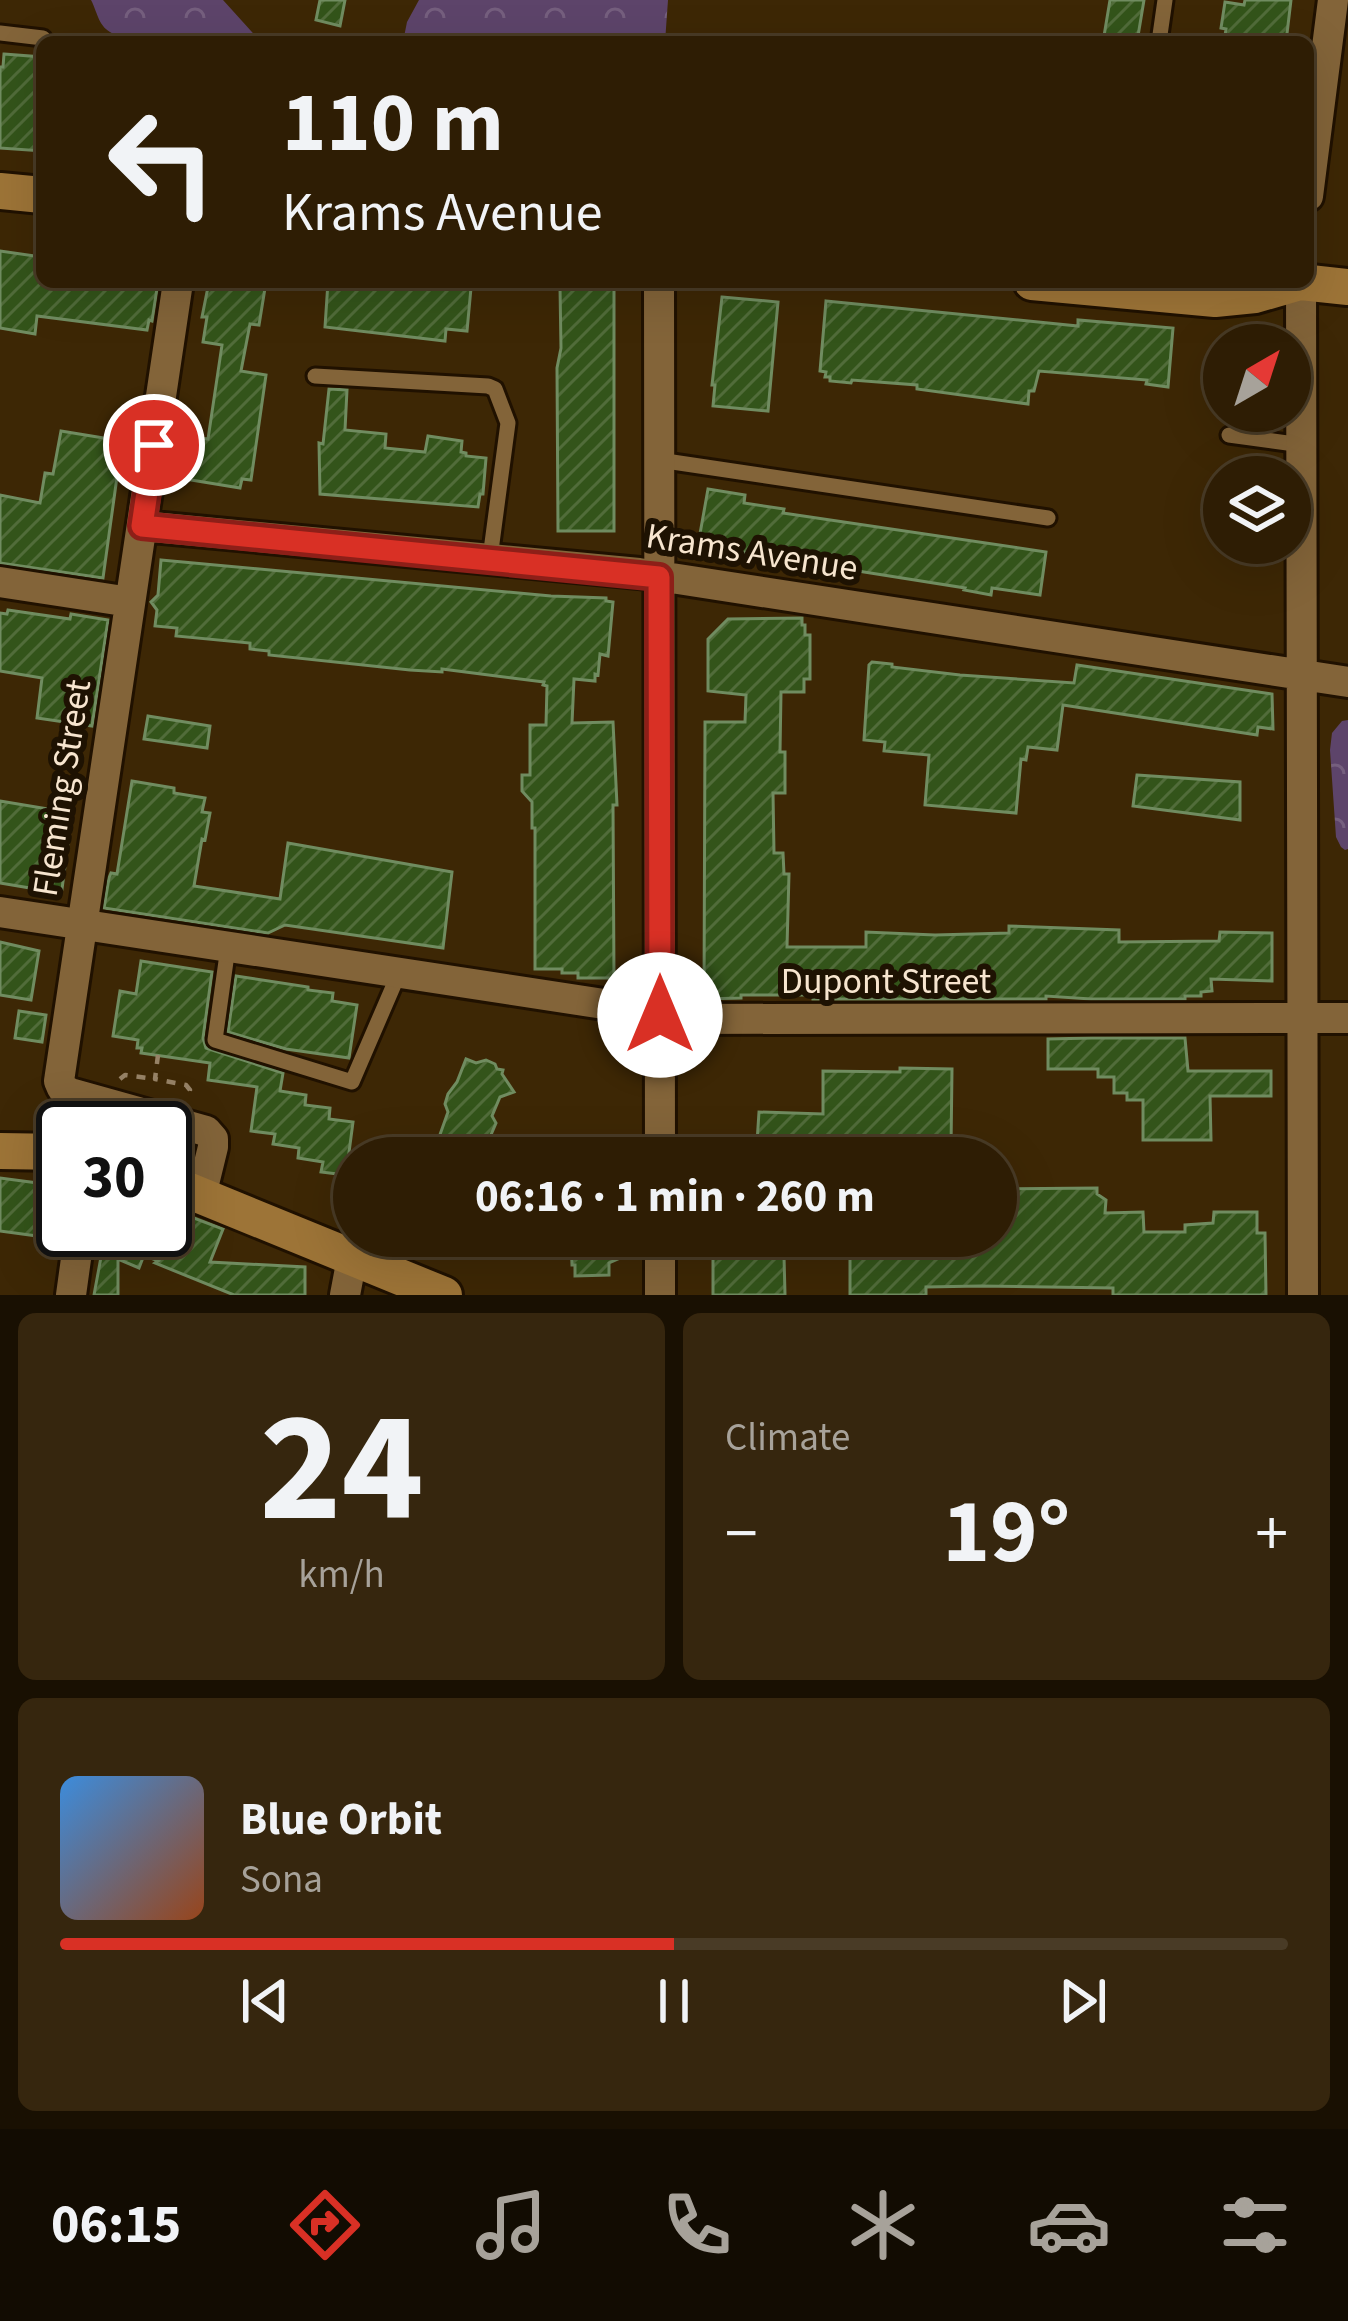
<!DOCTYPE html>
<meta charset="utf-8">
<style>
body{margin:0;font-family:"Source Sans 3",sans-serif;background:#36260e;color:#f1f3f6;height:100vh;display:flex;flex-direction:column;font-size:45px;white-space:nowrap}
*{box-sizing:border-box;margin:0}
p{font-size:39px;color:#a7a29a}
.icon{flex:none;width:66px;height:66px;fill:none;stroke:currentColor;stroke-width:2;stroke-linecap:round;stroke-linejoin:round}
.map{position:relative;height:1295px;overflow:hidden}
.sheet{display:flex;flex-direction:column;gap:18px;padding:18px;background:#191002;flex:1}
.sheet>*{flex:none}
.top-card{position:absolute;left:36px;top:36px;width:1278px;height:252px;border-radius:18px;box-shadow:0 12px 48px #0002,0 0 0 3px #493b26;background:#2e1d04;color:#f1f3f6;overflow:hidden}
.needle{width:78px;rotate:39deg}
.fabs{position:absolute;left:1203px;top:324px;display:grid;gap:24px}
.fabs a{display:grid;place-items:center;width:108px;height:108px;border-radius:50%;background:#2e1d04;box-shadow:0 12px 48px #0002,0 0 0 3px #493b26;font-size:60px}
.speed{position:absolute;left:36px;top:1101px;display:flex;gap:24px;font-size:60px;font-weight:700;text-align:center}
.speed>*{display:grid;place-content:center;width:156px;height:156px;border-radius:50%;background:#2e1d04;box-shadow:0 12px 48px #0002,0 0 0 3px #493b26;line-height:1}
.speed .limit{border:6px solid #111;border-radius:18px;background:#fff;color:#111}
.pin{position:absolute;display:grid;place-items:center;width:102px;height:102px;color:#fff;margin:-51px;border:6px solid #fff;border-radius:50%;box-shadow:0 3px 12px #0007}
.me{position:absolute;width:132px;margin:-66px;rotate:0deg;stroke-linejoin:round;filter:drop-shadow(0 0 9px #0008)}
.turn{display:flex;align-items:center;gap:42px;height:252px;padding:0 48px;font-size:54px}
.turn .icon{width:156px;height:156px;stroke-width:2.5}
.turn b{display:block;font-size:84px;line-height:102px}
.big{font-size:90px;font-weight:700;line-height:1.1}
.sheet .tile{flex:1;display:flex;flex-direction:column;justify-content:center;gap:18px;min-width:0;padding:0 42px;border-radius:18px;background:#36260e}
.sheet .dial{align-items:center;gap:0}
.dial b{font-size:156px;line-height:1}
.song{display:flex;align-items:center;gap:36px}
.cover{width:144px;height:144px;border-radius:18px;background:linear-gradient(135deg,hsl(210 70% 55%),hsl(20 70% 35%))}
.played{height:12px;border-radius:6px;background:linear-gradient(90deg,#d93025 50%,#493b26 50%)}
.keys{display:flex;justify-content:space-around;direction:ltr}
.heat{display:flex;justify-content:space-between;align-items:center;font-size:66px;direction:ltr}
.sheet .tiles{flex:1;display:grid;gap:18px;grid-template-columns:1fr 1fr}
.tile:last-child{grid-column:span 2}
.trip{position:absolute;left:333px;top:1137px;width:684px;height:120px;border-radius:60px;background:#2e1d04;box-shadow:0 12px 48px #0002,0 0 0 3px #493b26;font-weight:700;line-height:120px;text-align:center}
.tabs{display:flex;height:192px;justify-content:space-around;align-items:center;background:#120c02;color:#a7a29a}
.tabs .icon{width:84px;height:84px}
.tabs .active{color:#d93025}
.tabs b{font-size:54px;color:#f1f3f6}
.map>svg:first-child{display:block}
.forest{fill:url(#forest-crowns)}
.building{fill:url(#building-hatch);stroke:#708c60;stroke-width:3}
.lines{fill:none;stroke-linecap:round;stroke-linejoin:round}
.lane-casing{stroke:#201100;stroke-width:21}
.street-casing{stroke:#201100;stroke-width:36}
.secondary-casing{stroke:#201100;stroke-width:42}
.path{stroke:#968266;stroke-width:4.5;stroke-dasharray:9 9;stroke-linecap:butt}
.lane{stroke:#836439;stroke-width:15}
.street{stroke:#836439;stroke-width:30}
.secondary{stroke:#9d7437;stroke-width:36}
.route-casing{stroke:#8d1f18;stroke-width:30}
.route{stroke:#d93025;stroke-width:21}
.labels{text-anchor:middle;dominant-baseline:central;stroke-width:12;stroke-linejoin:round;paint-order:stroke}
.street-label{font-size:36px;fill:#f7e5cf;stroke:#1e1202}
</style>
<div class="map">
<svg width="1348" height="1295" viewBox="0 0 1348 1295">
<defs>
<pattern id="forest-crowns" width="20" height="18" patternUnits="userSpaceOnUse" patternTransform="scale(3)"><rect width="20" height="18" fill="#5d446a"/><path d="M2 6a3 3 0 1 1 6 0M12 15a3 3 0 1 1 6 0" fill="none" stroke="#755f7e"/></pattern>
<pattern id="building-hatch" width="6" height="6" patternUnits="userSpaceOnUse" patternTransform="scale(3)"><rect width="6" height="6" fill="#33541a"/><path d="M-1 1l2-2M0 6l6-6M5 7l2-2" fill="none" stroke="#516c3a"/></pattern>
</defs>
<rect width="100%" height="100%" fill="#3d2705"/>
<path class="forest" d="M91,0H223L261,42C224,42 139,50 110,32C98,25 97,11 91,0Z
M419,0H668L665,42H403L407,22Z
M1348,720V849L1345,850L1341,847L1336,837L1330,750L1332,733L1342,721Z"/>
<path class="building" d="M320,0H345L340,26L316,20Z
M1110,0H1144L1137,42H1103Z
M1245,0H1291L1286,42H1224L1226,29L1221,28L1225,2L1244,5Z
M4,54L42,57V151L0,148V67H3Z
M0,251L42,257V282H158L152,321L149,320L147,330L37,316L35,334L0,328Z
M209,282H266L259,325L250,324L241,371L266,375L251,480L242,479L240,488L185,479L191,437L208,439L222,345L203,342L207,317H202Z
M328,282H441V286L471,288L467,331L446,329L445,341L325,327Z
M560,287H614V531H558L557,368L561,348Z
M722,297L778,302L768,411L713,406L715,385H712Z
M826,301L1078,326V320L1173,328L1168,387L1146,384L1147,380L1039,371L1034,391H1029L1028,404L917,389V385L852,380L851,383L830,381V377H825L826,372L820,371Z
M329,389L347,390L345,430L386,434L385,448L425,452L428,436L462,441L461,452L466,453V456L486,458L483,494H480L478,507L320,494L319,443L323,444Z
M61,431L122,441L103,578L0,563V495L40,503L45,473L53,474Z
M708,489L745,495L744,503L784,509L783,513L1046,552L1040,595L992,588L991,595L964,590L965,588L839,568L832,569L831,575L791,569L765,566L766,556L698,545Z
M161,560L551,596L606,598V601L613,602L608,656L600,654L598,675L595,674V681L574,679L572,723L613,722L617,805H613L614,978H578V973H562V969H535V828H532V802L522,791V775H530V725H546L547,686L543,685L544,682L442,669V672L410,670L269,655V651L250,649V643L176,636L177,628L155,626L157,610L151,602L158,595Z
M8,610L70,619L71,614L108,620L92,726L37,718L42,678L0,671V613L7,614Z
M802,618V625H805V635H810V679H804V692H781L780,752H785V793H773L774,853H783L784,874H789L787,947H866V932L935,935L1009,933V926L1119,930V942L1219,941L1220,932L1272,933V981L1211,979L1212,991L1201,992V996H1185V999H1091L1046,996V999H813V995H741V998L704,999L705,722H745L746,695L708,691V639L728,619Z
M872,662L892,664V667L960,675L1074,683L1077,665L1272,694L1273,729L1258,727L1257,735L1063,705L1057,750L1028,747L1026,760L1021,759L1016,813L925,805L929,755L884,751L885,742L864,740L869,665Z
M148,716L210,726L207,748L144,739Z
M1137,775L1240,782V820L1133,806Z
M132,781L174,788V793L205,798L202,812L210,813L205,840L202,839L194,886L280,899L288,843L452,872L443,948L285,925L268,933L104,908L109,878L111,873L117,874Z
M0,801L72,813L62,889L31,884L30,888L0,883Z
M0,942L39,951L31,1000L0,995Z
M141,961L212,972L203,1038L206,1048L283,1073L280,1091L306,1095L305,1105L330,1108L329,1119L353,1122L346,1175L321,1172L323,1162L298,1158L299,1148L273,1144L275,1134L251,1131L257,1087L208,1080L210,1063L141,1053L142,1048H137L138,1040L113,1036L120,991L136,994Z
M236,976L308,987V990L333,993L332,1001L357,1005L349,1058L286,1049L228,1032Z
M19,1011L46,1015L42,1042L15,1038Z
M1092,1038H1185L1188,1071H1271V1096H1210L1211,1140H1143V1100H1127V1093H1114V1077H1098V1069H1048V1039Z
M466,1059L476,1063L486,1060L495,1064L497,1069L503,1070L502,1074L514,1092L500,1097L492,1116L496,1123L481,1158L437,1143L448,1112L445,1104L448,1094L457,1082Z
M900,1068L952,1069L951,1148L788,1152L787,1158H756L759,1112L823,1114V1071L900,1072Z
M39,1175L62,1178L52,1238L0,1231V1178L38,1183Z
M1097,1188V1194L1106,1200L1105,1213L1143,1212L1144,1232H1185V1225L1213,1223L1214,1212H1257V1233H1265L1266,1295H1113V1288L980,1286L926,1287V1295H850V1236H877V1241L955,1242V1236H996V1189Z
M165,1207L223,1229L210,1262L305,1267V1295H234L155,1263L158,1261L144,1255L139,1268L118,1259V1295H94L106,1230H165Z
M571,1236H608V1247L627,1255L609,1263V1275L575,1276V1265H572Z
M713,1253H777V1256H784L785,1295H713Z"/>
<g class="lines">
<g class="lane-casing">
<path id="lane" d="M0,33L43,38
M1159,42L1165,0
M315,376L488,386L495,389L508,423L490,558
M1229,435L1302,445
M659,460L1048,518
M228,947L215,1040L352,1082L399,973"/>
</g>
<g class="street-casing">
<path id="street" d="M1308,196L1333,0
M178,282L59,1081L62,1088L70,1093L206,1131L213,1139V1147L201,1196
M659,282L660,1158
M1301,282L1303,1295
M142,526L639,573L1348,682
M0,582L130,602
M0,912L617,1006L680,1019L1348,1018
M660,1236V1295
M71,1295L80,1230
M345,1295L352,1258"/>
</g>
<g class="secondary-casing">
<path id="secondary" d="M0,191L42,195
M1032,282L1215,299L1255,295L1300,282
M1301,282L1348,287
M0,1151L63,1152
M165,1181L444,1295"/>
</g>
<path class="path" d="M158,1055L155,1079L186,1085L190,1090L189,1096
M120,1079L125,1075L155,1079"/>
<use href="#lane" class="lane"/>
<use href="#street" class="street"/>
<use href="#secondary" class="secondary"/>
</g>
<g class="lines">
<g class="route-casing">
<path id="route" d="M154,445L142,526L659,577L660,1015"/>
</g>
<use href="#route" class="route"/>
</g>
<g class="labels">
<g class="street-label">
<text transform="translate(752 552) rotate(9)">Krams Avenue</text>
<text transform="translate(62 788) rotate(-81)">Fleming Street</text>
<text x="886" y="981">Dupont Street</text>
</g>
</g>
</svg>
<div class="fabs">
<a><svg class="needle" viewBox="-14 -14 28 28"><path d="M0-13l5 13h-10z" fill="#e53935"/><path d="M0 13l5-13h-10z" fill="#a7a29a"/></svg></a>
<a><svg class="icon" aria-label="layers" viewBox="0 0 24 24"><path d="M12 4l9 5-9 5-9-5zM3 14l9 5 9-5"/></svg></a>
</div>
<div class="speed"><div class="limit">30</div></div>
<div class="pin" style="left:154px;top:445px;background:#d93025"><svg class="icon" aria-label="arrive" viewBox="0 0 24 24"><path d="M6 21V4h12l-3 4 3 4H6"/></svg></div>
<svg class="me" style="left:660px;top:1015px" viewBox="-20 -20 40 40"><circle r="19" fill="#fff"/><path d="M0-13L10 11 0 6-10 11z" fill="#d93025"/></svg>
<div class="trip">06:16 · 1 min · 260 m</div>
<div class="top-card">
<div class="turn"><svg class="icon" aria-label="left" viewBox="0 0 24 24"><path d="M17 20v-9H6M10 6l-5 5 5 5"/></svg><div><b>110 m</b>Krams Avenue</div></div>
</div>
</div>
<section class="sheet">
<div class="tiles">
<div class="tile dial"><b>24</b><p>km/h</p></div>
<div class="tile"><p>Climate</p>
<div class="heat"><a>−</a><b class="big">19°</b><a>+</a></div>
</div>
<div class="tile">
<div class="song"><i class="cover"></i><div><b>Blue Orbit</b><p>Sona</p></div></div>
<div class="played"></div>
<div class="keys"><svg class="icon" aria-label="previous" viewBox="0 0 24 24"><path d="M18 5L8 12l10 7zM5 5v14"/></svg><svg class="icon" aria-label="pause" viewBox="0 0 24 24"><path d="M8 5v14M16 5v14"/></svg><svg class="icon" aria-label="next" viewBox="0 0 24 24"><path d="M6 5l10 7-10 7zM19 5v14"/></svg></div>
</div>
</div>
</section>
<nav class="tabs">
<b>06:15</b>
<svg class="icon active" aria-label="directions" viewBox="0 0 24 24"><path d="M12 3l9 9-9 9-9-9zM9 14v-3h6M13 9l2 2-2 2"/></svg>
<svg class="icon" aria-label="music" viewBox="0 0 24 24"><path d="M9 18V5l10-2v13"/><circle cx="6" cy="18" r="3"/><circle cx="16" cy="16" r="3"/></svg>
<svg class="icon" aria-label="phone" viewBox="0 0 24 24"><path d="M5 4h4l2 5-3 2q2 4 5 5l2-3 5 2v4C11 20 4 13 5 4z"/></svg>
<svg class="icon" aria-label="climate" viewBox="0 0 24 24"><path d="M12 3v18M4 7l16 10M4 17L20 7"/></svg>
<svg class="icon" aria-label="car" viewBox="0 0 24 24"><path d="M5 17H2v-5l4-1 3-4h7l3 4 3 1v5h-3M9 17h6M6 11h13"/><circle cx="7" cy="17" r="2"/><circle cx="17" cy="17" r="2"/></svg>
<svg class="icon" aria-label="filters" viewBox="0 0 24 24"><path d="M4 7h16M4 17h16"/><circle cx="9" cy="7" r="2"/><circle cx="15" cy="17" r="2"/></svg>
</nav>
